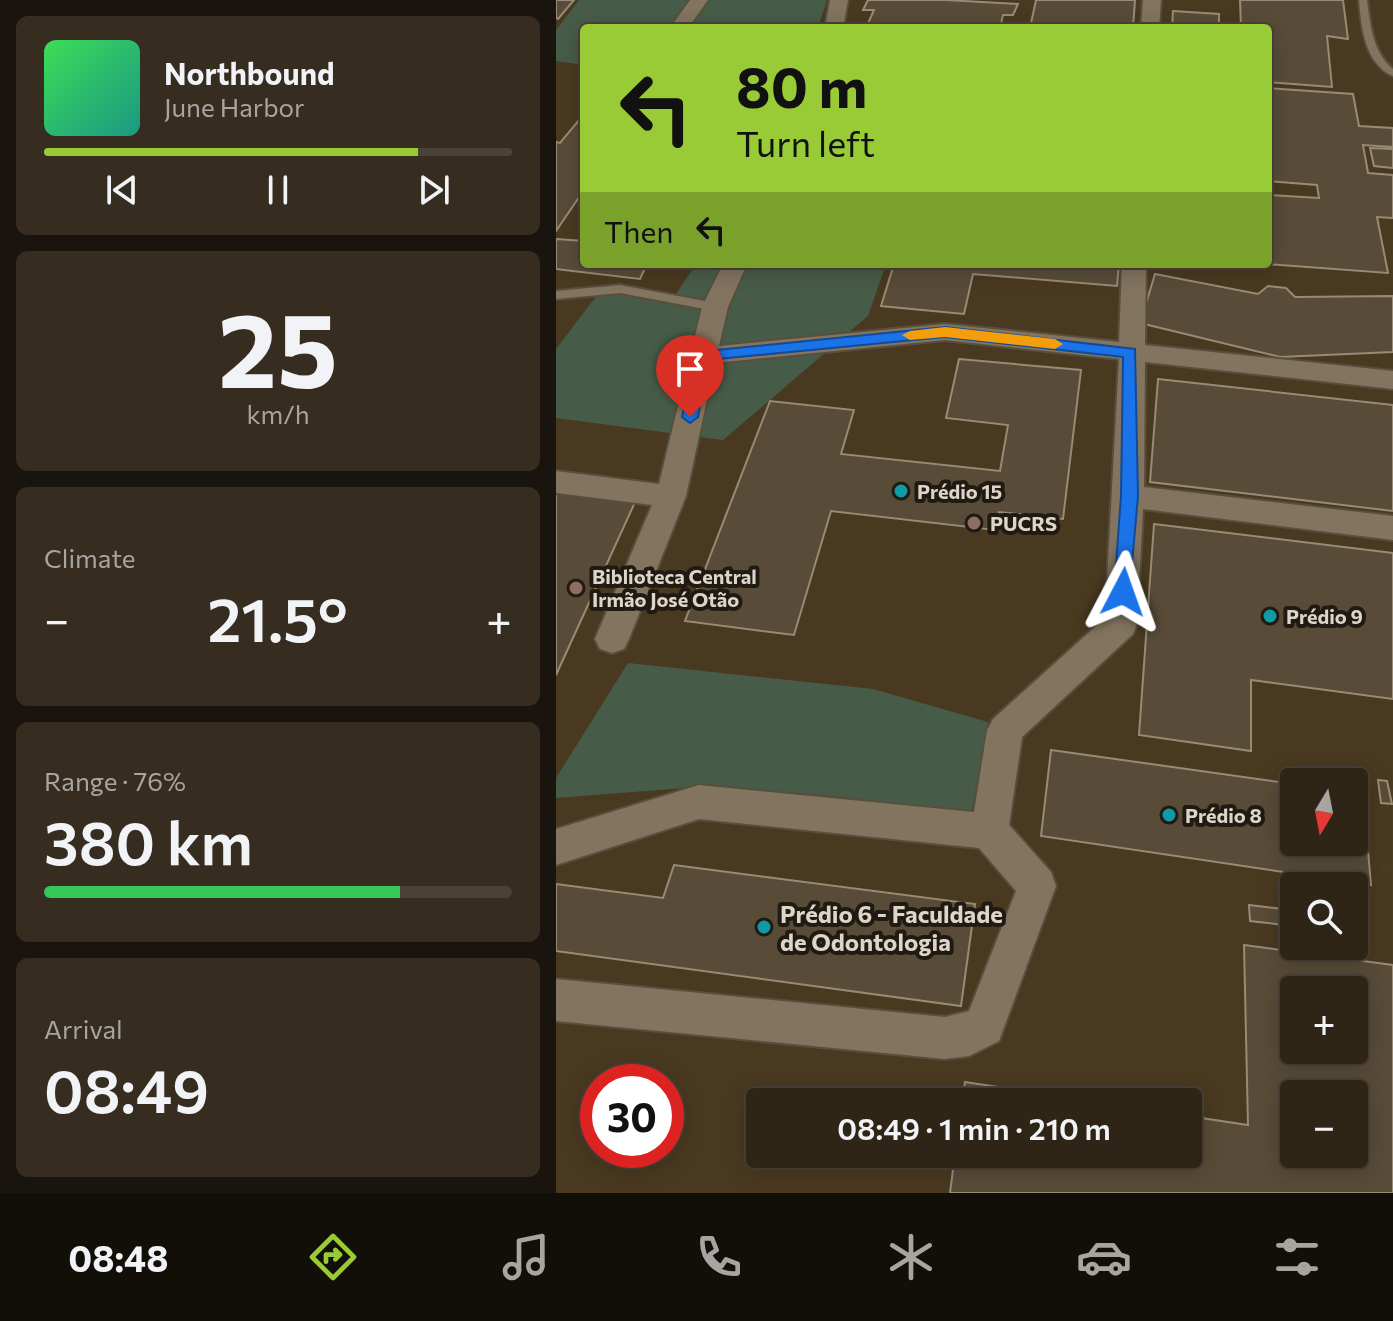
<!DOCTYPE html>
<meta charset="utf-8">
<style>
body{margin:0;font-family:Commissioner,sans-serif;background:#362d20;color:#f1f3f6;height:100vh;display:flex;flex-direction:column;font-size:30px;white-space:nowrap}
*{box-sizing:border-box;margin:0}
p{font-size:26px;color:#a7a5a1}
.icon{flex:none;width:44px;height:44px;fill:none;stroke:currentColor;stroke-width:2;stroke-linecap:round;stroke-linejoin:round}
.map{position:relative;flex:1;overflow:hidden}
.details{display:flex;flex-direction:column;gap:16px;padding:16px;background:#19140d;width:556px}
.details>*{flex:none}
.top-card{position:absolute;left:24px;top:24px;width:692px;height:244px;border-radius:8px;box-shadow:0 4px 20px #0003,0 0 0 2px #494236;background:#99cb36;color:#111;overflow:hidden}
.needle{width:52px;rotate:190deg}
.controls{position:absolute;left:724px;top:768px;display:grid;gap:16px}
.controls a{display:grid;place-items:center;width:88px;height:88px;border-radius:8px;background:#2e2517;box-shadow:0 4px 20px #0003,0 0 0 2px #494236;font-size:40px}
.speed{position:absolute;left:24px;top:1064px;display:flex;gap:16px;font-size:40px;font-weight:700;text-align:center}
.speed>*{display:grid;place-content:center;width:104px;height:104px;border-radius:50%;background:#2e2517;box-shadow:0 4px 20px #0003,0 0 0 2px #494236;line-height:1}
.speed .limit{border:12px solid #d22;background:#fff;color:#111}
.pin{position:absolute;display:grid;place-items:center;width:68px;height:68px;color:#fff;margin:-82px -34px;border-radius:50% 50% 50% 0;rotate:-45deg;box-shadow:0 0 8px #0007}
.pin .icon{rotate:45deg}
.me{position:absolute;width:88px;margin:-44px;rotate:4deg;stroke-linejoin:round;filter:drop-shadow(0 0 6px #0008)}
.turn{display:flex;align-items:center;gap:28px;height:168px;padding:0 24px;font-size:36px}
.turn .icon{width:104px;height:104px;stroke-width:2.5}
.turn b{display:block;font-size:56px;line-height:68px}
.then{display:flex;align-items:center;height:76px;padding:0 24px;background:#0003;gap:16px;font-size:30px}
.big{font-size:60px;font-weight:600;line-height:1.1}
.details .tile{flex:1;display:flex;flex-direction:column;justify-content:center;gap:12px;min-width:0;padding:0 28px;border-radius:12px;background:#362d20}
.details .dial{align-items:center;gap:0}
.dial b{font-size:104px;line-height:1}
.song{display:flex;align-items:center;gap:24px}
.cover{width:96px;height:96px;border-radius:12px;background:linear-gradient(135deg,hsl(130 70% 55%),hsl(170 70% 35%))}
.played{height:8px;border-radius:4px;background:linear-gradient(90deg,#99cb36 80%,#494236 80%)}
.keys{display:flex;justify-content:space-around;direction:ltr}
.heat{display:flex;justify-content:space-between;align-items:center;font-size:44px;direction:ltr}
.charge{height:12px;border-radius:6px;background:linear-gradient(90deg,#34c759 76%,#494236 0)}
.trip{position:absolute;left:190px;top:1088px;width:456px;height:80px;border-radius:8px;background:#2e2517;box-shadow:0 4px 20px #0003,0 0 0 2px #494236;font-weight:600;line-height:80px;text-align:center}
.menu{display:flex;height:128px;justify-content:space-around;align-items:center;background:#120f09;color:#a7a5a1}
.menu .icon{width:56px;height:56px}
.menu .current{color:#99cb36}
.menu b{font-size:36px;color:#f1f3f6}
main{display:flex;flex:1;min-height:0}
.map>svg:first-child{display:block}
.built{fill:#493920;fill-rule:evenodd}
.green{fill:#475c48}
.building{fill:#584b38;stroke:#998a75;stroke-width:2;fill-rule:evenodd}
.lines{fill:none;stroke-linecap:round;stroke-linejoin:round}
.service-casing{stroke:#584e3d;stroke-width:4}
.minor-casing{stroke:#584e3d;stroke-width:4}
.service{fill:#82745f;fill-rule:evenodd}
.minor{fill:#82745f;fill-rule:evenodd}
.route{fill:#1a73e8;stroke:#114b97;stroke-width:2}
.slow{fill:#f59e0b}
.culture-dot{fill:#0f9aa8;stroke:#201a12;stroke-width:3}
.education-dot{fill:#8d6e63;stroke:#201a12;stroke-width:3}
.labels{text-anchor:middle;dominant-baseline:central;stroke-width:8;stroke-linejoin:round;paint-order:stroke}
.poi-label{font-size:20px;font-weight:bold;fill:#dcd5c9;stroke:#201a12;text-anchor:start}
.near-poi-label{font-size:24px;font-weight:bold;fill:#dcd5c9;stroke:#201a12;text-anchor:start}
</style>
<main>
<section class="details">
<div class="tile">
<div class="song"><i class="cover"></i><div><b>Northbound</b><p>June Harbor</p></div></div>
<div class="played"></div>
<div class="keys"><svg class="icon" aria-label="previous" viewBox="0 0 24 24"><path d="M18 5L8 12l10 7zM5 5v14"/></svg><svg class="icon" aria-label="pause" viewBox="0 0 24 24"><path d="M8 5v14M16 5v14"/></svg><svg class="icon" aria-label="next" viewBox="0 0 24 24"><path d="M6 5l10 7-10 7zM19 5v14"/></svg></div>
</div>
<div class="tile dial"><b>25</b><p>km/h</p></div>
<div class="tile"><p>Climate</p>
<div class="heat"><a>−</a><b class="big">21.5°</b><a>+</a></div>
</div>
<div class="tile"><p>Range · 76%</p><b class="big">380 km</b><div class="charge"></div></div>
<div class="tile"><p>Arrival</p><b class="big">08:49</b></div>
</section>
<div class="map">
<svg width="837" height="1193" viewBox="0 0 837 1193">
<rect width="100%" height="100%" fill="#3e311f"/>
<path class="built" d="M0,0H837V1193H0ZM28,28H712V264H28ZM738,782H798V842H738ZM738,886H798V946H738ZM738,990H798V1050H738ZM42,1082H110V1150H42ZM738,1094H798V1154H738ZM204,1102H632V1154H204Z"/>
<path class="green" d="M23,0H271L262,28H28V65L0,61V30Z
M140,264H330L312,316L167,440L0,418V349L45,290L120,294Z
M72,663L317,689L432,722L415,815L141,787L0,798V778Z"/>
<path class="building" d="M0,0H18L2,19L0,18Z
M312,0H390L462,4L457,15H447L444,28H310L318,10H307Z
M480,0H579L577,28H474Z
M684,0H787L792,39L771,36L776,87L712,82V28H685Z
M617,11L663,14V28H616Z
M712,88L797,94L803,126L837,128V147L807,145L812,173L837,175V218L821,217L832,273L712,264V195L763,198L761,185L712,181Z
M28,114V190L0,231V142L4,143Z
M814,148L837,149V168L818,166Z
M0,239L28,241V264H91L84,279L0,269Z
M338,264H563L561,286L417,274L408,314L325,306Z
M599,274L702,294L712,286L730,288L739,297L837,296V352L724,357L584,323Z
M403,359L525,370L507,519L443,512L439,530L275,511L238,635L129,621L214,401L298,410L285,454L444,471L452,425L390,418Z
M602,379L837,405V511L594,482Z
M0,491L80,500L0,675Z
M598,524L837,553V699L695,680V751L583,735Z
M495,750L738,784V842H798V792L807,793L815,885L485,836Z
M822,780L831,781L836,804L825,803Z
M118,865L419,904L405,1006L0,951V884L107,898Z
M693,905L727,909L728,925L694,921Z
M688,945L837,965V1193H394L399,1154H632V1116L692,1125ZM738,990H798V1050H738ZM738,1094H798V1154H738Z
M409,1082L540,1102H406Z"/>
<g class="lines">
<g class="service-casing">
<path id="service" d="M803,0H811C814,24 817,53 837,69V76C809,64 805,27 803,0Z
M64,285L159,303L165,307L159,311L64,293L0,299V291Z"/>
</g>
<g class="minor-casing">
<path id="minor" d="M134,0H152L132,28H114Z
M274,0H292L287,28H269Z
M587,0H605L603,28H585Z
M167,264H191L172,307L163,346L389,324L563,342L566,264H590L589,345L837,371V389L589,362L588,487L837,516V540L587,509L581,624L577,634L466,737L453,825L495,872L500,886L443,1041L413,1056L389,1059L0,1021V979L389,1017L413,1011L460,891L423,848L143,819L0,865V829L143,785L418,812L431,730L437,719L549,618L563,359L389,340L159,363L130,496L73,639L68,649L56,653L44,649L39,639L96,505L0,493V471L103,484L146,307Z"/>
</g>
<use href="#service" class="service"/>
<use href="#minor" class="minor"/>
</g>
<path class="route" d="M389,327L579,349L582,496L573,597H560L558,592L565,496L567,357L389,337L152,360L142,417L134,423L126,417L141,352Z"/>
<path class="slow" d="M389,327L499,339L507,344L499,349L389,337L354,340L346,335L354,331Z"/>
<g class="culture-dot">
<circle cx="345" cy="491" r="8"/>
<circle cx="714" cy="616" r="8"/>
<circle cx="613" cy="815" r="8"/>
<circle cx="208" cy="927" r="8"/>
</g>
<g class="education-dot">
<circle cx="418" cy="523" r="8"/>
<circle cx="20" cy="588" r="8"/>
</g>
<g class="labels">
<g class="poi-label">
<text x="361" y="491">Prédio 15</text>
<text x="434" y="523">PUCRS</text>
<text x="36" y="576">Biblioteca Central<tspan x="36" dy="23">Irmão José Otão</tspan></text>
<text x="730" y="616">Prédio 9</text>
<text x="629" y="815">Prédio 8</text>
</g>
<g class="near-poi-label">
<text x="224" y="913">Prédio 6 - Faculdade<tspan x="224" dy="28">de Odontologia</tspan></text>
</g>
</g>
</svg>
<div class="controls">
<a><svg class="needle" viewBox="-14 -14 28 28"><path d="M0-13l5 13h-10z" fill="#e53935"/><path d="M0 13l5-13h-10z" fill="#a7a5a1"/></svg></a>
<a><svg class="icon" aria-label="search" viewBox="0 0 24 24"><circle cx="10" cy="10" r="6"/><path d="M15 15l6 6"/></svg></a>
<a>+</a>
<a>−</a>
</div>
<div class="speed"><div class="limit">30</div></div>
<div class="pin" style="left:134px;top:417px;background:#d93025"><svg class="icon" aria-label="arrive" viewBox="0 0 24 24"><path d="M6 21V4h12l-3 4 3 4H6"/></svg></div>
<svg class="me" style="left:567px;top:592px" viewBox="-20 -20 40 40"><path d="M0-17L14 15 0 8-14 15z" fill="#1a73e8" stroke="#fff" stroke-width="4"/></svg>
<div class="trip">08:49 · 1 min · 210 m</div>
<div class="top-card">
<div class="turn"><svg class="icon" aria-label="left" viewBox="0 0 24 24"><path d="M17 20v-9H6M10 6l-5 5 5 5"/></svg><div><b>80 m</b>Turn left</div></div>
<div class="then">Then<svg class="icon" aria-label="left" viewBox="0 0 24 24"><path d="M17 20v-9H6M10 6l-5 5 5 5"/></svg></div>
</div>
</div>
</main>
<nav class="menu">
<b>08:48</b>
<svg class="icon current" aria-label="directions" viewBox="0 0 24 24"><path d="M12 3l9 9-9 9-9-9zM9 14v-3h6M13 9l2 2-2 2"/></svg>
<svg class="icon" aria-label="music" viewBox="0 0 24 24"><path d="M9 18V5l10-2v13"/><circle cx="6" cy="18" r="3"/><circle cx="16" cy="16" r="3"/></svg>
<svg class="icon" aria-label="phone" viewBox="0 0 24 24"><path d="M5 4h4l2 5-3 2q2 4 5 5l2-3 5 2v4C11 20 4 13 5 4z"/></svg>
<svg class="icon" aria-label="climate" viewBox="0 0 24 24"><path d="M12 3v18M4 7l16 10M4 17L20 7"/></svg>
<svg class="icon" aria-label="car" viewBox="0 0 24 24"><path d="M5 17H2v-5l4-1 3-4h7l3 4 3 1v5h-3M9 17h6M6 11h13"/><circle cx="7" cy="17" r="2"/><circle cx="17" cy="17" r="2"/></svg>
<svg class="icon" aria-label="filters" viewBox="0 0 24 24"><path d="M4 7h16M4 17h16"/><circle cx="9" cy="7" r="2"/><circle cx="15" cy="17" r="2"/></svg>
</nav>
